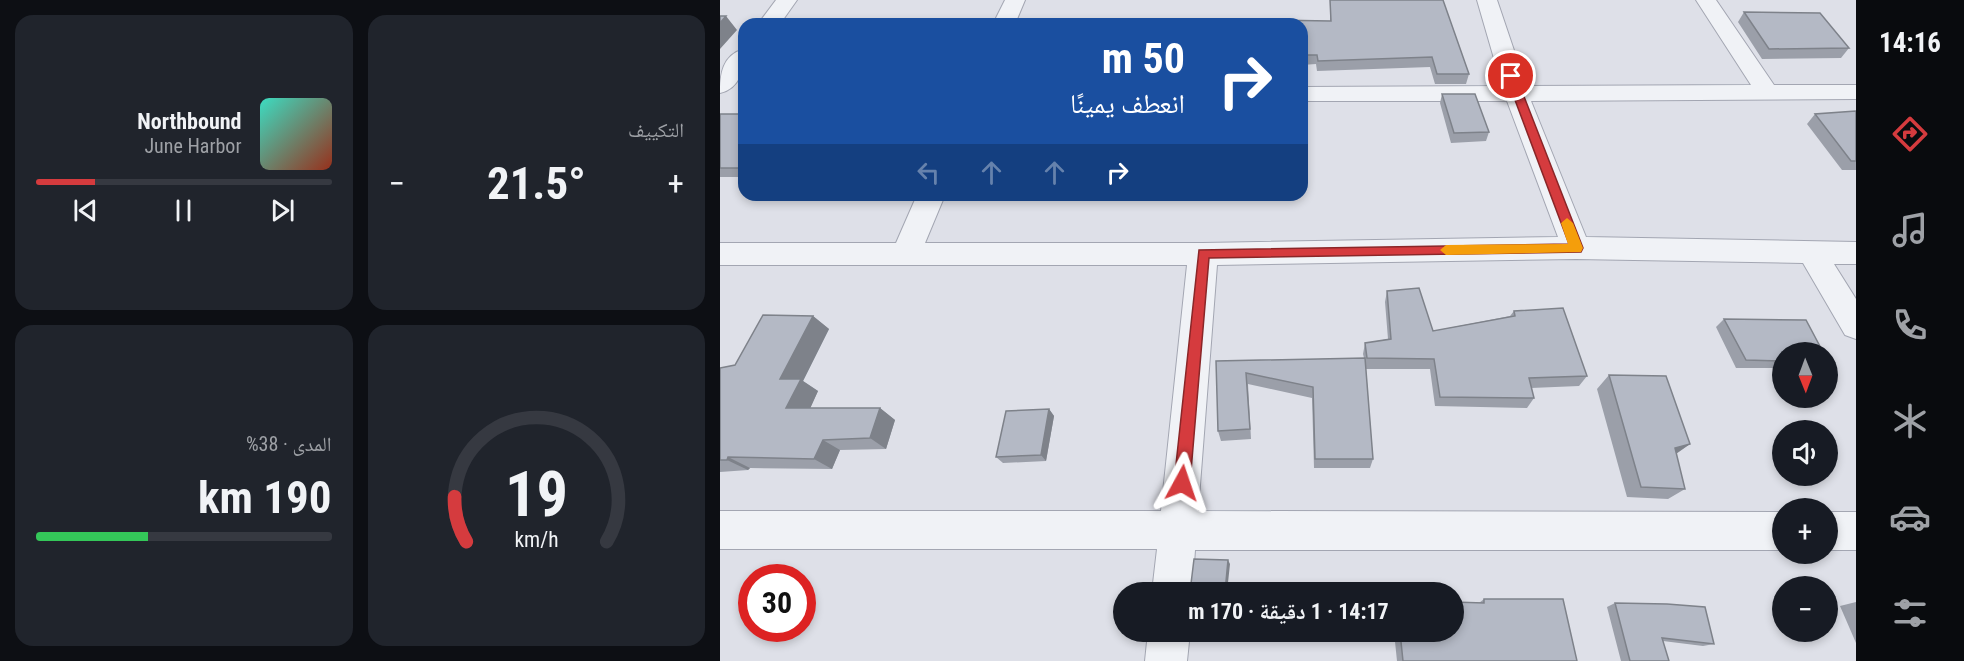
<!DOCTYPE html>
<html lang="ar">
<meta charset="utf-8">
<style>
body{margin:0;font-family:"Roboto Condensed","Noto Naskh Arabic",sans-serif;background:#20242c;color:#f1f3f6;direction:rtl;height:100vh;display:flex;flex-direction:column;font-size:22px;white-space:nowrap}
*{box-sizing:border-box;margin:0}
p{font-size:20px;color:#9ea1a6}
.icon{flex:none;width:33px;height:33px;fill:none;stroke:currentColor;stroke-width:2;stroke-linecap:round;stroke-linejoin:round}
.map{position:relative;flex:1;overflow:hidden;direction:ltr}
.side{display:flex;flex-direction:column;gap:15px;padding:15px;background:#0d0f14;width:720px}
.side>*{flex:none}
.guide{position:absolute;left:18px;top:18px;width:570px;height:183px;border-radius:18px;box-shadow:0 3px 9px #0003;direction:rtl;background:#1a4fa0;color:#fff;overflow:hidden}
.needle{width:39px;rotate:179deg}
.buttons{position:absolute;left:1052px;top:342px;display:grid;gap:12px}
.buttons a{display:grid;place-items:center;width:66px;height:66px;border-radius:50%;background:#171b24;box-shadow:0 3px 9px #0003;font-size:30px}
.speed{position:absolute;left:18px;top:564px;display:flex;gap:12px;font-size:30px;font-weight:700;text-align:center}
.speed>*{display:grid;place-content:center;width:78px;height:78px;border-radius:50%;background:#171b24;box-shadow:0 3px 9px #0003;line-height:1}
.speed .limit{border:9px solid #d22;background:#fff;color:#111}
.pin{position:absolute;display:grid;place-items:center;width:51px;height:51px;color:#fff;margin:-26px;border:3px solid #fff;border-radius:50%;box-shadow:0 2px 6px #0007}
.me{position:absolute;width:66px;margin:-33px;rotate:5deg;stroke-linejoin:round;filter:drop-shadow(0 0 4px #0008)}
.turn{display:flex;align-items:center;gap:21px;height:126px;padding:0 24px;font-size:27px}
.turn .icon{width:78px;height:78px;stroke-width:2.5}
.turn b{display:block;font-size:42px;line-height:51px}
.lanes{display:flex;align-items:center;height:57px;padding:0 24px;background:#0003;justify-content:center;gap:30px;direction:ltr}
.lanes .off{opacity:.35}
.big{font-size:45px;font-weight:700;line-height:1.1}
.side .tile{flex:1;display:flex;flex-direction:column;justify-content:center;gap:9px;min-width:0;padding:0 21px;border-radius:18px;background:#20242c}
.side .dial{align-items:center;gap:0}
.dial svg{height:156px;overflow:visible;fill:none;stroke:#363941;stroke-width:7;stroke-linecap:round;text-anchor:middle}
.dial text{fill:#f1f3f6;stroke:none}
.song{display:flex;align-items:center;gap:18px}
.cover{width:72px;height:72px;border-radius:9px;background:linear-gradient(135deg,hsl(170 70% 55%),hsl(10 70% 35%))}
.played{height:6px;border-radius:3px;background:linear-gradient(90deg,#d53b3e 20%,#363941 20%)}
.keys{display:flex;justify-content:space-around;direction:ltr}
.heat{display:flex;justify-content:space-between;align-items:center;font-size:33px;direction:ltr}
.charge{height:9px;border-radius:4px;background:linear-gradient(90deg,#34c759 38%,#363941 0)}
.side .tiles{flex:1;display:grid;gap:15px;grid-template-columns:repeat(2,1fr)}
.trip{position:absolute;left:393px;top:582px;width:351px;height:60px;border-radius:30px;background:#171b24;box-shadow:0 3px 9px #0003;font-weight:700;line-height:60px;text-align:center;direction:rtl}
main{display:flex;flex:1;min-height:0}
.tab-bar{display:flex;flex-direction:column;width:108px;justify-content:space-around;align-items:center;background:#090b0e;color:#9ea1a6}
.tab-bar .icon{width:42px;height:42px}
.tab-bar .on{color:#d53b3e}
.tab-bar b{font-size:27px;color:#f1f3f6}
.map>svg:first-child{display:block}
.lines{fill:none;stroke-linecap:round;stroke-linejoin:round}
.minor-casing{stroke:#a3a6b2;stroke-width:2}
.minor{fill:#f0f2f6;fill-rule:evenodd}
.wall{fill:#9b9fa9}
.shaded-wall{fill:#7e828a}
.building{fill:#b4b9c5;stroke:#7e828a;stroke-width:1.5}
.route{fill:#d53b3e;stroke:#8a2628;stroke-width:1.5}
.slow{fill:#f59e0b}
</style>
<main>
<nav class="tab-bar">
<b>14:16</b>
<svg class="icon on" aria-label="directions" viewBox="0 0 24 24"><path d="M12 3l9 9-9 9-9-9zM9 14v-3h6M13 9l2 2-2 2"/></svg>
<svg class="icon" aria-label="music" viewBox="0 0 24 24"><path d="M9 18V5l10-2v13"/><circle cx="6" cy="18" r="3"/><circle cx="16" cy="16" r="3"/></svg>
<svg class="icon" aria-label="phone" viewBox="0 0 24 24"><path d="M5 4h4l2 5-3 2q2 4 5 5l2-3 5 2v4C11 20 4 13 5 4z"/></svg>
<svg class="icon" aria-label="climate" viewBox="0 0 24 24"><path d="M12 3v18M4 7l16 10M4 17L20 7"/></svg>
<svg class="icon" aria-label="car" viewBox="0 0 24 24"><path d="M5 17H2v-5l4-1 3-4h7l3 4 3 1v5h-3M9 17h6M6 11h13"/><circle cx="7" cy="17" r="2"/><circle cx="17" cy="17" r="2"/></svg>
<svg class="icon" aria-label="filters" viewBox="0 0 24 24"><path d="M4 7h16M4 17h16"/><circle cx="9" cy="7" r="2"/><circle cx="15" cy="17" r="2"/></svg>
</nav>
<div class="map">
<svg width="1136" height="661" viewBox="0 0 1136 661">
<rect width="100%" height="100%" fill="#dee0e8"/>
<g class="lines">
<g class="minor-casing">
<path id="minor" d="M56,0H77L60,24H38Z
M285,0H305L295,24H273Z
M757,0H777L806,86L1031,85L976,0H996L1054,85H1136V99L811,101L866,237L1136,242V264H1114L1136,299V339L1125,335L1083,263L856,259L497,265L478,511L1062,512V550H475L472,592H432L437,549H0V511H441L467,265H0V243H176L197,195H225L205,243H483L838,237L787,101H582V87L782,86Z
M24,49C24,68 21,88 0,93C0,75 2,55 24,49Z
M1107,512H1136V550H1107Z
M428,632H470L467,661H425Z"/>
</g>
<use href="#minor" class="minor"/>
</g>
<path class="wall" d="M610,0H723L749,74L746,84H715L710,67L597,71L596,64L582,65V24L610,21Z
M1024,12L1129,48L1121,58L1042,59L1018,22Z
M722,94L769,132L766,141L731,143L720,103Z
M1136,111V170H1122L1087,124L1095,114Z
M0,114H24V177H0Z
M667,291L713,331L790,316L794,311L867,376L859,386L811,388L814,398L807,408L715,406L710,369H646L653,459L650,468H594L592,398L528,384L531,439L501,441L498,431L496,361L644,358L643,354L645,343L668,339L665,302Z
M93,316L109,329L83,381L98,391L90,408H160L175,420L166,449L120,450L112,469L30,468L28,470L0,472V368L15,365Z
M1004,319L1062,352V368H1016L996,327Z
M889,375L970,444L956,454L965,489L948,499L907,497L877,389Z
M329,409L334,416L326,461L283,463L276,457Z
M764,599L857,661H677L674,632H734L759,603Z
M1136,602V643L1120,606Z
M895,603L994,644L983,646L943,641L949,661H901L887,607Z"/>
<path class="shaded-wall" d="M6,16L17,30L0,49V23Z
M93,316L109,329L83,381L98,391L85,420L66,408L60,379Z
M160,408L175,420L166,449L150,438Z
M329,409L334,416L326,461L321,455Z
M103,440L120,450L112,469L94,459Z
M970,444L954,455L955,448Z
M8,457L30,468L28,470L7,460Z
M508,560L510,564L507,592H505Z"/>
<path class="building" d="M610,0H723L749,74H717L712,57L598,61L597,55H582V24H545V20L611,21Z
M1024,12L1100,13L1129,48L1049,49Z
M0,16H6L0,23Z
M722,94H755L769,132L734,133Z
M1136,111V161H1131L1095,114Z
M0,114H24V168H0Z
M699,288L713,331L795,316L794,311L843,308L867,376L809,378L814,398L720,397L714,359L647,358L645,343L671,339L667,291Z
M43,315L93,316L60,379H81L66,408H160L150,438L103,440L94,459L8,457L7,460H0V368L15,365Z
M1004,319L1086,320L1103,352H1062V361L1026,360Z
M645,358L653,459H595L593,387L526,373L530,429L498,431L496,361Z
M889,375L946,376L970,444L955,448L965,489L921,487Z
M329,409L321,455L276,457L286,411Z
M474,559L508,560L505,592H470Z
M764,599H843L857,661H683L680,632H734V602L764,603Z
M895,603L947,604L985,607L994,644L942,638L949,661H910Z"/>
<path class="route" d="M791,73L796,76L863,248L861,252L489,258L470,483L468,488L462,491L457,488L454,483L479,250L849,244L786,76Z"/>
<path class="slow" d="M847,218L853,223L863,248L861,252L726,255L720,250L726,245L848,244L841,223Z"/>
</svg>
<div class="buttons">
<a><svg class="needle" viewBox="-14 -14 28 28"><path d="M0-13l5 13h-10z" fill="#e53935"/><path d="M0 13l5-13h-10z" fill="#9ea1a6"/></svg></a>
<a><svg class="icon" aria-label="sound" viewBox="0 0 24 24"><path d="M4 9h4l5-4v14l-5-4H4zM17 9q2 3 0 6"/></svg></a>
<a>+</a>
<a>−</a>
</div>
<div class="speed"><div class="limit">30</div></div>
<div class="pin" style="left:791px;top:76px;background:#d93025"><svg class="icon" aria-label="arrive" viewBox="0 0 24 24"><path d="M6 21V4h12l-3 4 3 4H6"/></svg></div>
<svg class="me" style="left:462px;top:483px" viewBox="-20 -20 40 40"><path d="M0-17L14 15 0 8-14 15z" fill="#d53b3e" stroke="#fff" stroke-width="4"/></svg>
<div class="trip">14:17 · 1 دقيقة · 170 m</div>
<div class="guide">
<div class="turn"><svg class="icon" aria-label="right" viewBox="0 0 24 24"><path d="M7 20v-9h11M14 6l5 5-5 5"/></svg><div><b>50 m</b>انعطف يمينًا</div></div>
<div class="lanes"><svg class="icon off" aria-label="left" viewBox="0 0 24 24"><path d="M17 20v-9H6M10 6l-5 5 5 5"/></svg><svg class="icon off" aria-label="ahead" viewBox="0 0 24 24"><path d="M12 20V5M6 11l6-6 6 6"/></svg><svg class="icon off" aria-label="ahead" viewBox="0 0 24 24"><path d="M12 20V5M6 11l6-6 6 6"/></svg><svg class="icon" aria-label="right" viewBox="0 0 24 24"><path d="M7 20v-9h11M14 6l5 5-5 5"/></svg></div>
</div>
</div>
<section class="side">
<div class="tiles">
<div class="tile"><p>التكييف</p>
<div class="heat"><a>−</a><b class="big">21.5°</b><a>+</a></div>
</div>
<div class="tile">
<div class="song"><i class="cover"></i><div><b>Northbound</b><p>June Harbor</p></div></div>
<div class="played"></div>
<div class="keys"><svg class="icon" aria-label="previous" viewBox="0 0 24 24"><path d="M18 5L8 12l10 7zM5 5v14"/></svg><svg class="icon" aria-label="pause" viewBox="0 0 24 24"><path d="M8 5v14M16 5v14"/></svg><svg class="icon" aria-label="next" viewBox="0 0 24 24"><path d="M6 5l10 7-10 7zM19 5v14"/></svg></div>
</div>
<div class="tile dial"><svg viewBox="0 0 100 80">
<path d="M14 69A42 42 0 1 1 86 69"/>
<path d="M14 69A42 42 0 0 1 8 46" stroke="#d53b3e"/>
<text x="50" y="56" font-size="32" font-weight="700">19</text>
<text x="50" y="72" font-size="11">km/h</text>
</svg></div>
<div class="tile"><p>المدى · 38%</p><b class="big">190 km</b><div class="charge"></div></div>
</div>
</section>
</main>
